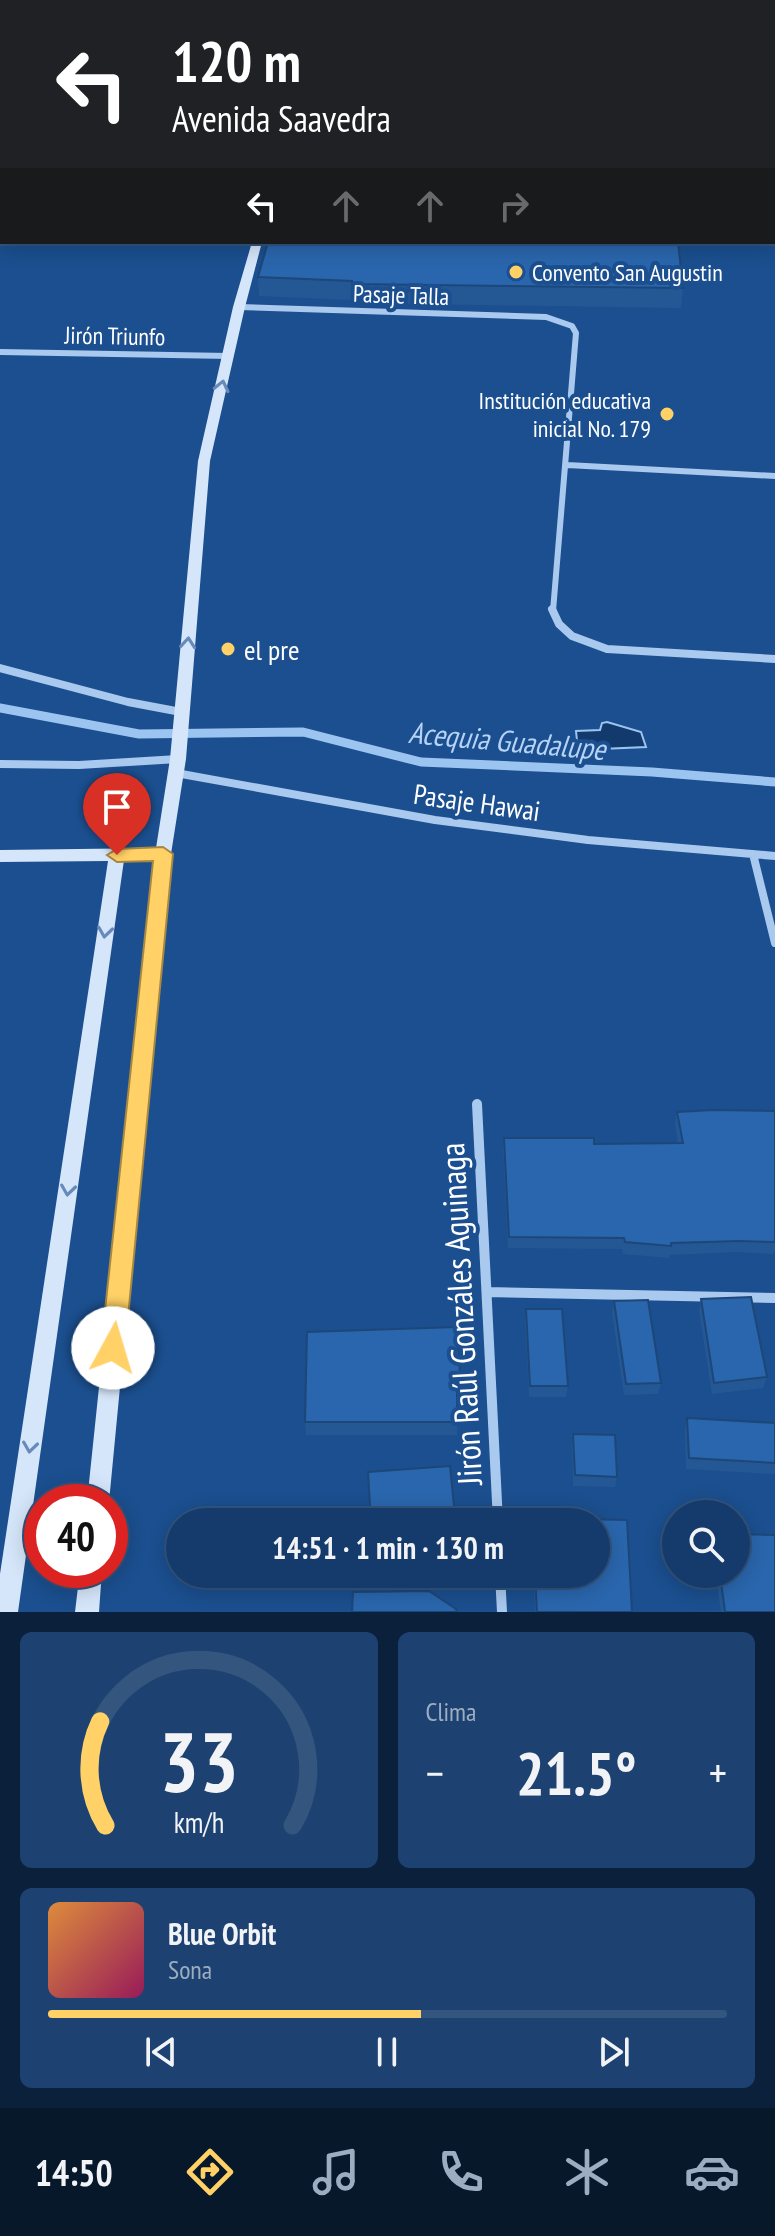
<!DOCTYPE html>
<html lang="es">
<meta charset="utf-8">
<style>
body{margin:0;font-family:"PT Sans Narrow",sans-serif;background:#1d4271;color:#f1f3f6;height:100vh;display:flex;flex-direction:column;font-size:30px;white-space:nowrap}
*{box-sizing:border-box;margin:0}
p{font-size:26px;color:#9dadc1}
.icon{flex:none;width:44px;height:44px;fill:none;stroke:currentColor;stroke-width:2;stroke-linecap:round;stroke-linejoin:round}
.map{position:relative;height:1612px;overflow:hidden}
.details{display:flex;flex-direction:column;gap:20px;padding:20px;background:#0b203b;flex:1}
.details>*{flex:none}
.top-card{position:absolute;left:0px;top:0px;width:776px;height:244px;box-shadow:0 4px 20px #0003,0 0 0 2px #33557e;background:#202124;color:#fff;overflow:hidden}
.fabs{position:absolute;left:662px;top:1500px;display:grid;gap:16px}
.fabs a{display:grid;place-items:center;width:88px;height:88px;border-radius:50%;background:#143b6b;box-shadow:0 4px 20px #0003,0 0 0 2px #33557e;font-size:40px}
.speed{position:absolute;left:24px;top:1484px;display:flex;gap:16px;font-size:40px;font-weight:700;text-align:center}
.speed>*{display:grid;place-content:center;width:104px;height:104px;border-radius:50%;background:#143b6b;box-shadow:0 4px 20px #0003,0 0 0 2px #33557e;line-height:1}
.speed .limit{border:12px solid #d22;background:#fff;color:#111}
.pin{position:absolute;display:grid;place-items:center;width:68px;height:68px;color:#fff;margin:-82px -34px;border-radius:50% 50% 50% 0;rotate:-45deg;box-shadow:0 0 8px #0007}
.pin .icon{rotate:45deg}
.me{position:absolute;width:88px;margin:-44px;rotate:6deg;stroke-linejoin:round;filter:drop-shadow(0 0 6px #0008)}
.turn{display:flex;align-items:center;gap:28px;height:168px;padding:0 40px;font-size:36px}
.turn .icon{width:104px;height:104px;stroke-width:2.5}
.turn b{display:block;font-size:56px;line-height:68px}
.lanes{display:flex;align-items:center;height:76px;padding:0 40px;background:#0003;justify-content:center;gap:40px;direction:ltr}
.lanes .off{opacity:.35}
.big{font-size:60px;font-weight:600;line-height:1.1}
.details .widget{flex:1;display:flex;flex-direction:column;justify-content:center;gap:12px;min-width:0;padding:0 28px;border-radius:12px;background:#1d4271}
.details .dial{align-items:center;gap:0}
.dial svg{height:208px;overflow:visible;fill:none;stroke:#33557e;stroke-width:7;stroke-linecap:round;text-anchor:middle}
.dial text{fill:#f1f3f6;stroke:none}
.song{display:flex;align-items:center;gap:24px}
.cover{width:96px;height:96px;border-radius:12px;background:linear-gradient(135deg,hsl(30 70% 55%),hsl(330 70% 35%))}
.played{height:8px;border-radius:4px;background:linear-gradient(90deg,#ffd166 55%,#33557e 55%)}
.keys{display:flex;justify-content:space-around;direction:ltr}
.heat{display:flex;justify-content:space-between;align-items:center;font-size:44px;direction:ltr}
.details .tiles{flex:1;display:grid;gap:20px;grid-template-columns:1fr 1fr}
.widget:last-child{grid-column:span 2}
.trip{position:absolute;left:166px;top:1508px;width:444px;height:80px;border-radius:40px;background:#143b6b;box-shadow:0 4px 20px #0003,0 0 0 2px #33557e;font-weight:600;line-height:80px;text-align:center}
.tab-bar{display:flex;height:128px;justify-content:space-around;align-items:center;background:#08182b;color:#9dadc1}
.tab-bar .icon{width:56px;height:56px}
.tab-bar .current{color:#ffd166}
.tab-bar b{font-size:36px;color:#f1f3f6}
.map>svg:first-child{display:block}
.water{fill:#123a6d;stroke:#9cc4f0;stroke-width:2}
.lines{fill:none;stroke-linecap:round;stroke-linejoin:round}
.stream{stroke:#9cc4f0;stroke-width:9}
.street-far3{stroke:#a9c9ee;stroke-width:5}
.street-far2{stroke:#a9c9ee;stroke-width:6}
.street-far1{stroke:#a9c9ee;stroke-width:8}
.street{stroke:#a9c9ee;stroke-width:10}
.secondary{fill:#d6e6fa;fill-rule:evenodd}
.wall{fill:#245895}
.building{fill:#2a66ad;stroke:#1d4779;stroke-width:2}
.oneway{stroke:#668bba}
.route{fill:#ffd166;stroke:#a68842;stroke-width:2}
.poi-dot{fill:#ffd166;stroke:#1b4f8f;stroke-width:3}
.labels{text-anchor:middle;dominant-baseline:central;stroke-width:8;stroke-linejoin:round;paint-order:stroke}
.far-poi-label{font-size:24px;fill:#fff;stroke:#1b4f8f;text-anchor:start}
.far-street-label{font-size:24px;fill:#fff;stroke:#1b4f8f}
.poi-label{font-size:28px;fill:#fff;stroke:#1b4f8f;text-anchor:start}
.street-label{font-size:28px;fill:#fff;stroke:#1b4f8f}
.water-label{font-size:30px;font-style:italic;fill:#b5d3f5;stroke:#1b4f8f}
.near-street-label{font-size:34px;fill:#fff;stroke:#1b4f8f}
</style>
<div class="map">
<svg width="775" height="1612" viewBox="0 0 775 1612">
<rect width="100%" height="100%" fill="#1b4f8f"/>
<path class="water" d="M607,722L641,732L646,747L578,750L576,731L600,730L602,723Z"/>
<g class="lines">
<path class="stream" d="M0,708L139,734L303,732L421,762L652,772L775,782"/>
<path class="street-far3" d="M310,2L340,0
M0,96L2,92"/>
<path class="street-far2" d="M239,307L546,317L572,326L576,333L553,611
M0,352L229,356
M567,465L775,476"/>
<path class="street-far1" d="M552,609L559,624L572,636L607,649L775,659
M0,668L128,702L181,712
M0,764L79,765L178,759
M176,773L435,820L588,840L775,856
M753,854L775,943"/>
<path class="street" d="M477,1104L498,1522
M487,1292L775,1298
M500,1574L502,1612"/>
<path class="secondary" d="M0,121H2V127H0Z
M774,136H775V142H774Z
M0,212H2V218H0Z
M252,242H262L245,307L210,461L186,759L171,854L109,1502H87L154,860H124L18,1612H0V1574L108,861L0,862V850L156,848L170,759L198,461L233,307Z
M80,1570H102L99,1612H75Z"/>
</g>
<path class="wall" d="M258,277L683,288L681,308L352,303V300L259,296Z
M775,1111V1251H774L773,1254L736,1252L669,1255V1258L623,1254L622,1249L508,1248L503,1149L504,1138L594,1144L678,1143L675,1123L677,1112Z
M701,1299L767,1377L763,1388L712,1394L699,1311Z
M614,1301L661,1383L658,1394L624,1395L612,1313Z
M526,1309L568,1386L566,1397H529L525,1320Z
M307,1332L460,1375L459,1388H457V1435H306L305,1422Z
M687,1418L775,1423V1474L686,1469L685,1429Z
M573,1434L617,1477L615,1487L573,1486L572,1445Z
M455,1516L454,1522H371Z
M532,1518L627,1520L632,1612H535L533,1574H596V1522H531Z
M719,1574H736L775,1612H721L717,1582Z"/>
<path class="building" d="M268,242H678L683,288L352,284V281L258,277Z
M713,1110L775,1111V1242L739,1241L671,1243V1246L625,1242L624,1238L509,1237L504,1138H594V1144L683,1143L677,1112Z
M751,1297L767,1377L714,1383L701,1299Z
M648,1300L661,1383L626,1384L614,1301Z
M526,1309H562L568,1386H530Z
M457,1327L460,1375H457V1422H305L307,1332Z
M687,1418L775,1423V1463L689,1458Z
M573,1434L615,1435L617,1477L575,1475Z
M450,1466L455,1516L371,1522L368,1472Z
M532,1518L627,1520L632,1612H537L535,1574H596V1522H532Z
M736,1534L775,1535V1612H725L720,1574H736Z
M429,1591L456,1609L457,1612H352L353,1592Z"/>
<defs><path id="oneway-chevron" d="M-2-3.5L2.5 0L-2 3.5" fill="none" stroke-width="1.6" stroke-linecap="round" stroke-linejoin="round" transform="scale(2)"/></defs>
<g class="oneway">
<use href="#oneway-chevron" transform="translate(222 386) rotate(-77)"/>
<use href="#oneway-chevron" transform="translate(188 643) rotate(-85)"/>
<use href="#oneway-chevron" transform="translate(105 932) rotate(98)"/>
<use href="#oneway-chevron" transform="translate(68 1190) rotate(98)"/>
<use href="#oneway-chevron" transform="translate(30 1447) rotate(98)"/>
</g>
<path class="route" d="M163,847L173,854L125,1348L122,1355L113,1358L105,1355L101,1348L153,861L117,862L107,855L117,849Z"/>
<g class="poi-dot">
<circle cx="516" cy="272" r="8"/>
<circle cx="667" cy="414" r="8"/>
<circle cx="228" cy="649" r="8"/>
</g>
<g class="labels">
<g class="far-poi-label">
<text x="532" y="272">Convento San Augustin</text>
<text x="651" y="400" text-anchor="end">Institución educativa<tspan x="651" dy="28">inicial No. 179</tspan></text>
</g>
<g class="far-street-label">
<text transform="translate(401 295) rotate(2)">Pasaje Talla</text>
<text transform="translate(115 336) rotate(1)">Jirón Triunfo</text>
</g>
<g class="poi-label">
<text x="244" y="649">el pre</text>
</g>
<g class="street-label">
<text transform="translate(477 802) rotate(8)">Pasaje Hawai</text>
</g>
<g class="water-label">
<text transform="translate(507 740) rotate(5)">Acequia Guadalupe</text>
</g>
<g class="near-street-label">
<text transform="translate(460 1314) rotate(-93)">Jirón Raúl Gonzáles Aguinaga</text>
</g>
</g>
</svg>
<div class="fabs">
<a><svg class="icon" aria-label="search" viewBox="0 0 24 24"><circle cx="10" cy="10" r="6"/><path d="M15 15l6 6"/></svg></a>
</div>
<div class="speed"><div class="limit">40</div></div>
<div class="pin" style="left:117px;top:855px;background:#d93025"><svg class="icon" aria-label="arrive" viewBox="0 0 24 24"><path d="M6 21V4h12l-3 4 3 4H6"/></svg></div>
<svg class="me" style="left:113px;top:1348px" viewBox="-20 -20 40 40"><circle r="19" fill="#fff"/><path d="M0-13L10 11 0 6-10 11z" fill="#ffd166"/></svg>
<div class="trip">14:51 · 1 min · 130 m</div>
<div class="top-card">
<div class="turn"><svg class="icon" aria-label="left" viewBox="0 0 24 24"><path d="M17 20v-9H6M10 6l-5 5 5 5"/></svg><div><b>120 m</b>Avenida Saavedra</div></div>
<div class="lanes"><svg class="icon" aria-label="left" viewBox="0 0 24 24"><path d="M17 20v-9H6M10 6l-5 5 5 5"/></svg><svg class="icon off" aria-label="ahead" viewBox="0 0 24 24"><path d="M12 20V5M6 11l6-6 6 6"/></svg><svg class="icon off" aria-label="ahead" viewBox="0 0 24 24"><path d="M12 20V5M6 11l6-6 6 6"/></svg><svg class="icon off" aria-label="right" viewBox="0 0 24 24"><path d="M7 20v-9h11M14 6l5 5-5 5"/></svg></div>
</div>
</div>
<section class="details">
<div class="tiles">
<div class="widget dial"><svg viewBox="0 0 100 80">
<path d="M14 69A42 42 0 1 1 86 69"/>
<path d="M14 69A42 42 0 0 1 12 29" stroke="#ffd166"/>
<text x="50" y="56" font-size="32" font-weight="700">33</text>
<text x="50" y="72" font-size="11">km/h</text>
</svg></div>
<div class="widget"><p>Clima</p>
<div class="heat"><a>−</a><b class="big">21.5°</b><a>+</a></div>
</div>
<div class="widget">
<div class="song"><i class="cover"></i><div><b>Blue Orbit</b><p>Sona</p></div></div>
<div class="played"></div>
<div class="keys"><svg class="icon" aria-label="previous" viewBox="0 0 24 24"><path d="M18 5L8 12l10 7zM5 5v14"/></svg><svg class="icon" aria-label="pause" viewBox="0 0 24 24"><path d="M8 5v14M16 5v14"/></svg><svg class="icon" aria-label="next" viewBox="0 0 24 24"><path d="M6 5l10 7-10 7zM19 5v14"/></svg></div>
</div>
</div>
</section>
<nav class="tab-bar">
<b>14:50</b>
<svg class="icon current" aria-label="directions" viewBox="0 0 24 24"><path d="M12 3l9 9-9 9-9-9zM9 14v-3h6M13 9l2 2-2 2"/></svg>
<svg class="icon" aria-label="music" viewBox="0 0 24 24"><path d="M9 18V5l10-2v13"/><circle cx="6" cy="18" r="3"/><circle cx="16" cy="16" r="3"/></svg>
<svg class="icon" aria-label="phone" viewBox="0 0 24 24"><path d="M5 4h4l2 5-3 2q2 4 5 5l2-3 5 2v4C11 20 4 13 5 4z"/></svg>
<svg class="icon" aria-label="climate" viewBox="0 0 24 24"><path d="M12 3v18M4 7l16 10M4 17L20 7"/></svg>
<svg class="icon" aria-label="car" viewBox="0 0 24 24"><path d="M5 17H2v-5l4-1 3-4h7l3 4 3 1v5h-3M9 17h6M6 11h13"/><circle cx="7" cy="17" r="2"/><circle cx="17" cy="17" r="2"/></svg>
</nav>
